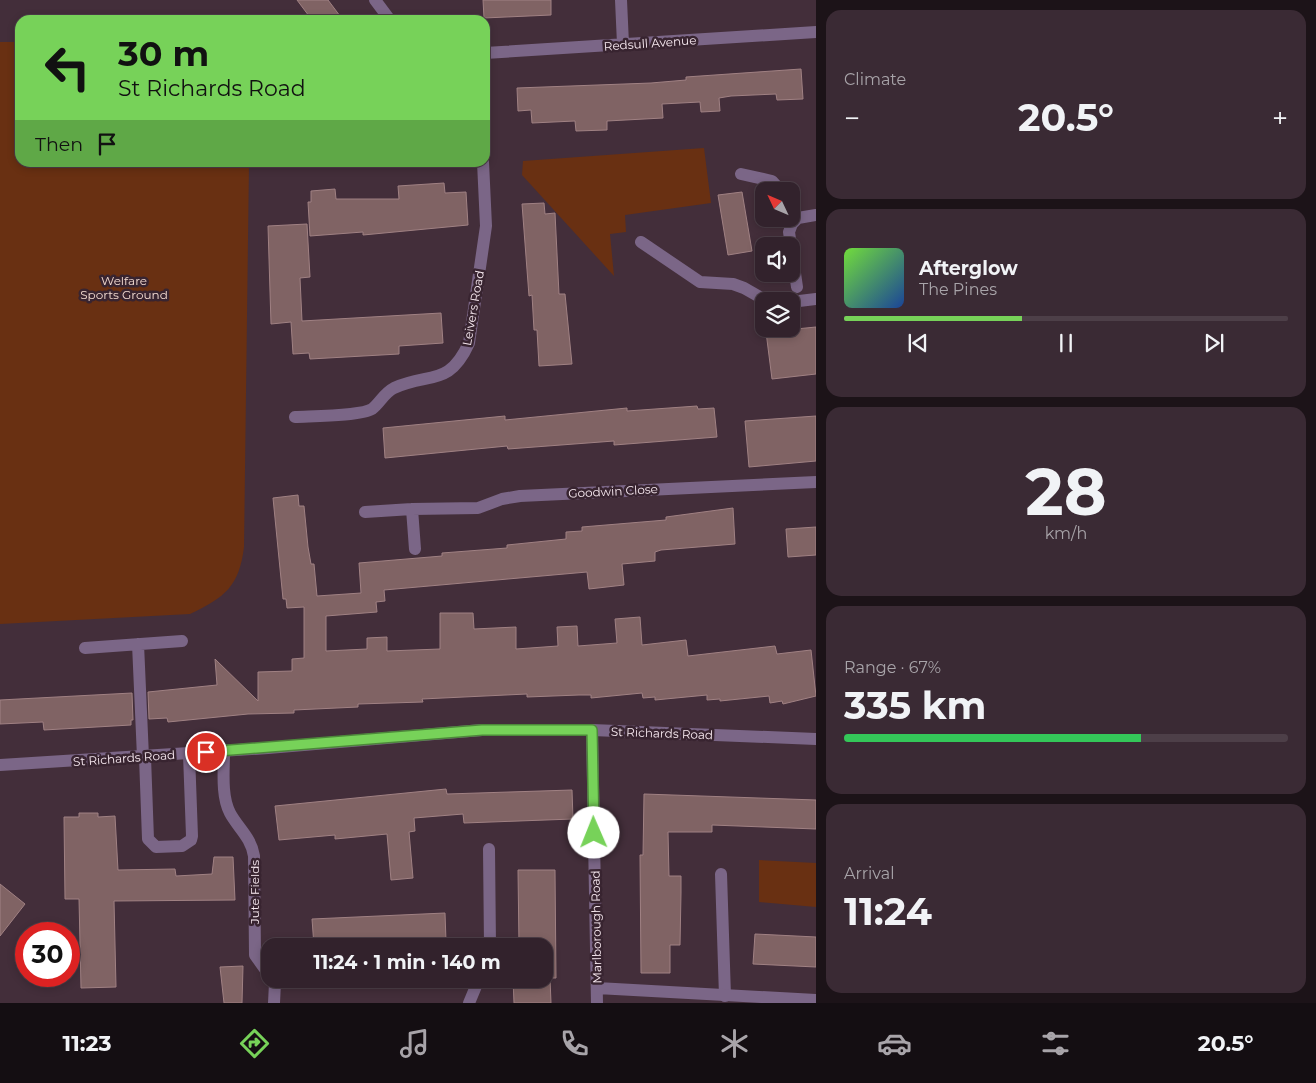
<!DOCTYPE html>
<meta charset="utf-8">
<style>
body{margin:0;font-family:Montserrat,sans-serif;background:#3a2a34;color:#f1f3f6;height:100vh;display:flex;flex-direction:column;font-size:19px;white-space:nowrap}
*{box-sizing:border-box;margin:0}
p{font-size:16px;color:#a8a4a9}
.icon{flex:none;width:28px;height:28px;fill:none;stroke:currentColor;stroke-width:2;stroke-linecap:round;stroke-linejoin:round}
.map{position:relative;flex:1;overflow:hidden}
.sheet{display:flex;flex-direction:column;gap:10px;padding:10px;background:#1c1318;width:500px}
.sheet>*{flex:none}
.top-card{position:absolute;left:15px;top:15px;width:475px;height:152px;border-radius:15px;box-shadow:0 2px 8px #0003,0 0 0 1px #4d3f48;background:#77d259;color:#111;overflow:hidden}
.needle{width:32px;rotate:314deg}
.tools{position:absolute;left:755px;top:182px;display:grid;gap:10px}
.tools a{display:grid;place-items:center;width:45px;height:45px;border-radius:10px;background:#32222c;box-shadow:0 2px 8px #0003,0 0 0 1px #4d3f48;font-size:25px}
.speed{position:absolute;left:15px;top:922px;display:flex;gap:10px;font-size:25px;font-weight:700;text-align:center}
.speed>*{display:grid;place-content:center;width:65px;height:65px;border-radius:50%;background:#32222c;box-shadow:0 2px 8px #0003,0 0 0 1px #4d3f48;line-height:1}
.speed .limit{border:8px solid #d22;background:#fff;color:#111}
.pin{position:absolute;display:grid;place-items:center;width:42px;height:42px;color:#fff;margin:-21px;border:2px solid #fff;border-radius:50%;box-shadow:0 1px 5px #0007}
.me{position:absolute;width:55px;margin:-28px;rotate:359deg;stroke-linejoin:round;filter:drop-shadow(0 0 4px #0008)}
.turn{display:flex;align-items:center;gap:18px;height:105px;padding:0 20px;font-size:22px}
.turn .icon{width:65px;height:65px;stroke-width:2.5}
.turn b{display:block;font-size:35px;line-height:42px}
.then{display:flex;align-items:center;height:48px;padding:0 20px;background:#0003;gap:10px;font-size:19px}
.big{font-size:38px;font-weight:700;line-height:1.1}
.sheet .card{flex:1;display:flex;flex-direction:column;justify-content:center;gap:8px;min-width:0;padding:0 18px;border-radius:15px;background:#3a2a34}
.sheet .dial{align-items:center;gap:0}
.dial b{font-size:65px;line-height:1}
.song{display:flex;align-items:center;gap:15px}
.cover{width:60px;height:60px;border-radius:8px;background:linear-gradient(135deg,hsl(100 70% 55%),hsl(220 70% 35%))}
.played{height:5px;border-radius:2px;background:linear-gradient(90deg,#77d259 40%,#4d3f48 40%)}
.keys{display:flex;justify-content:space-around;direction:ltr}
.heat{display:flex;justify-content:space-between;align-items:center;font-size:28px;direction:ltr}
.charge{height:8px;border-radius:4px;background:linear-gradient(90deg,#34c759 67%,#4d3f48 0)}
.trip{position:absolute;left:261px;top:938px;width:292px;height:50px;border-radius:15px;background:#32222c;box-shadow:0 2px 8px #0003,0 0 0 1px #4d3f48;font-weight:700;line-height:50px;text-align:center}
.dock{display:flex;height:80px;justify-content:space-around;align-items:center;background:#140e12;color:#a8a4a9}
.dock .icon{width:35px;height:35px}
.dock .on{color:#77d259}
.dock b{font-size:22px;color:#f1f3f6}
main{display:flex;flex:1;min-height:0}
.map>svg:first-child{display:block}
.green{fill:#693012}
.building{fill:#806364;stroke:#a08183}
.lines{fill:none;stroke-linecap:round;stroke-linejoin:round}
.service{stroke:#7b6687;stroke-width:12}
.minor{stroke:#7b6687;stroke-width:12}
.tertiary{stroke:#7b6687;stroke-width:12}
.route-casing{stroke:#4d883a;stroke-width:12}
.route{stroke:#77d259;stroke-width:9}
.labels{text-anchor:middle;dominant-baseline:central;stroke-width:5;stroke-linejoin:round;paint-order:stroke}
.street-label{font-size:12px;fill:#f9ebf2;stroke:#382430}
.park-label{font-size:12px;fill:#f3dbd1;stroke:#382430}
</style>
<main>
<div class="map">
<svg width="816" height="1003" viewBox="0 0 816 1003">
<rect width="100%" height="100%" fill="#432e3a"/>
<path class="green" d="M0,42H20V162L249,163L244,547C239,587 225,597 190,614L0,624Z
M704,148L711,203L625,215L626,232L610,234L614,276L522,175L523,161Z
M759,860L816,863V907L759,902Z"/>
<path class="building" d="M297,0H328L343,20H312Z
M483,0H551V15L484,18Z
M801,69L803,99L777,100L776,94L731,96L719,98L720,111L701,112L700,102L662,104L663,118L607,121V130L576,131L575,121L532,123L531,110L518,111L517,88L651,83L686,80V77Z
M444,183L445,193L466,192L468,225L363,235V232L310,236L308,202H311V191L335,189L336,199H399L398,186Z
M742,192L752,251L728,255L718,195Z
M544,203L545,214L555,213L559,294H565L572,364L539,366L537,330H534L532,295L529,296L522,204Z
M307,224L310,277L300,278L302,321L441,313L443,343L399,346V354L310,359L309,353L293,354L291,322L271,324L268,226Z
M816,327V374L772,379L766,332Z
M697,406L698,409L714,408L717,437L614,445V441L508,449L507,446L385,458L383,428L505,416V420L627,408V411Z
M816,416V461L749,467L745,421Z
M298,495L299,506H304L308,547L311,564H314L317,596L361,593L359,563L442,556V553L507,548V545L566,539V532L582,531V527L666,520V517L733,508L735,544L661,550L655,552V561L622,564L624,585L589,589L587,572L384,590L385,601L376,602L377,612L326,616V651L367,649V638L387,637V651L440,649V613H473L474,629L516,627V649L558,646L557,627L577,626L578,646L617,643L615,619L640,617L642,645L686,640L688,656L775,646L777,654L811,650L816,696L783,704L782,701L770,703L769,696L720,701V699L707,700V695L655,700V697L643,698L642,693L591,698V695H579L527,697V694L422,699L423,702L358,704V707L294,710V713L248,714L168,722L167,718L149,719L148,692L217,685L215,659L258,701V672L292,671V659L304,658V607L287,608L286,599H283L273,498Z
M816,527V555L788,557L786,529Z
M132,693L133,720H131V725L44,730L43,722L0,724V700Z
M446,789L447,794L572,790L573,819L464,823L463,814L414,818L415,831L409,832L413,878L391,880L387,834L335,839V835L279,840L275,806Z
M644,794L816,800V829L712,825V832H668L669,876H681V893L680,945H670V973H641L640,855H643Z
M79,813H98V817L115,816L118,870L175,869L176,876L212,874L214,857H233L235,900L114,901L116,987L81,988L79,899H65L64,817H79Z
M518,870H555L556,978H550L551,1003H514L513,979H545V946H519Z
M0,884L25,904L0,936Z
M445,913L446,941L314,946L312,919Z
M755,934L816,937V967L753,964Z
M243,966L242,1003H224L220,967Z"/>
<g class="lines">
<path class="service" d="M641,242L700,282L733,284L744,288L767,301
M791,302L816,299
M138,644L143,757
M85,648L182,641
M145,757L148,839L156,847L182,846L191,840L192,836L189,754
M721,874L725,996"/>
<path class="minor" d="M375,0L390,20
M621,0L623,44
M485,53L816,32
M741,174L772,181L781,191
M791,216L798,218L792,224L789,232L797,287
M798,218L816,215
M295,417C310,416 361,416 372,409C380,403 384,393 394,388C430,372 449,387 469,343L486,226L483,162
M412,509L415,549
M365,512L412,509L478,508L502,499L520,496L816,482
M592,730L597,1003
M224,751C224,770 221,796 230,813C238,828 251,837 254,856L255,955L270,976
M489,849L490,946
M272,979L275,983L274,1003
M275,983L329,979
M597,988L816,1000
M469,1003L479,979"/>
<path class="tertiary" d="M0,765L268,748L482,730H592L816,739"/>
</g>
<g class="lines">
<g class="route-casing">
<path id="route" d="M206,752L482,730H592L594,833"/>
</g>
<use href="#route" class="route"/>
</g>
<g class="labels">
<g class="street-label">
<text transform="translate(650 43) rotate(-4)">Redsull Avenue</text>
<text transform="translate(473 308) rotate(-80)">Leivers Road</text>
<text transform="translate(613 491) rotate(-3)">Goodwin Close</text>
<text transform="translate(662 733) rotate(2)">St Richards Road</text>
<text transform="translate(124 758) rotate(-4)">St Richards Road</text>
<text transform="translate(254 892) rotate(-90)">Jute Fields</text>
<text transform="translate(596 927) rotate(-91)">Marlborough Road</text>
</g>
<g class="park-label">
<text x="124" y="280">Welfare<tspan x="124" dy="14">Sports Ground</tspan></text>
</g>
</g>
</svg>
<div class="tools">
<a><svg class="needle" viewBox="-14 -14 28 28"><path d="M0-13l5 13h-10z" fill="#e53935"/><path d="M0 13l5-13h-10z" fill="#a8a4a9"/></svg></a>
<a><svg class="icon" aria-label="sound" viewBox="0 0 24 24"><path d="M4 9h4l5-4v14l-5-4H4zM17 9q2 3 0 6"/></svg></a>
<a><svg class="icon" aria-label="layers" viewBox="0 0 24 24"><path d="M12 4l9 5-9 5-9-5zM3 14l9 5 9-5"/></svg></a>
</div>
<div class="speed"><div class="limit">30</div></div>
<div class="pin" style="left:206px;top:752px;background:#d93025"><svg class="icon" aria-label="arrive" viewBox="0 0 24 24"><path d="M6 21V4h12l-3 4 3 4H6"/></svg></div>
<svg class="me" style="left:594px;top:833px" viewBox="-20 -20 40 40"><circle r="19" fill="#fff"/><path d="M0-13L10 11 0 6-10 11z" fill="#77d259"/></svg>
<div class="trip">11:24 · 1 min · 140 m</div>
<div class="top-card">
<div class="turn"><svg class="icon" aria-label="left" viewBox="0 0 24 24"><path d="M17 20v-9H6M10 6l-5 5 5 5"/></svg><div><b>30 m</b>St Richards Road</div></div>
<div class="then">Then<svg class="icon" aria-label="arrive" viewBox="0 0 24 24"><path d="M6 21V4h12l-3 4 3 4H6"/></svg></div>
</div>
</div>
<section class="sheet">
<div class="card"><p>Climate</p>
<div class="heat"><a>−</a><b class="big">20.5°</b><a>+</a></div>
</div>
<div class="card">
<div class="song"><i class="cover"></i><div><b>Afterglow</b><p>The Pines</p></div></div>
<div class="played"></div>
<div class="keys"><svg class="icon" aria-label="previous" viewBox="0 0 24 24"><path d="M18 5L8 12l10 7zM5 5v14"/></svg><svg class="icon" aria-label="pause" viewBox="0 0 24 24"><path d="M8 5v14M16 5v14"/></svg><svg class="icon" aria-label="next" viewBox="0 0 24 24"><path d="M6 5l10 7-10 7zM19 5v14"/></svg></div>
</div>
<div class="card dial"><b>28</b><p>km/h</p></div>
<div class="card"><p>Range · 67%</p><b class="big">335 km</b><div class="charge"></div></div>
<div class="card"><p>Arrival</p><b class="big">11:24</b></div>
</section>
</main>
<nav class="dock">
<b>11:23</b>
<svg class="icon on" aria-label="directions" viewBox="0 0 24 24"><path d="M12 3l9 9-9 9-9-9zM9 14v-3h6M13 9l2 2-2 2"/></svg>
<svg class="icon" aria-label="music" viewBox="0 0 24 24"><path d="M9 18V5l10-2v13"/><circle cx="6" cy="18" r="3"/><circle cx="16" cy="16" r="3"/></svg>
<svg class="icon" aria-label="phone" viewBox="0 0 24 24"><path d="M5 4h4l2 5-3 2q2 4 5 5l2-3 5 2v4C11 20 4 13 5 4z"/></svg>
<svg class="icon" aria-label="climate" viewBox="0 0 24 24"><path d="M12 3v18M4 7l16 10M4 17L20 7"/></svg>
<svg class="icon" aria-label="car" viewBox="0 0 24 24"><path d="M5 17H2v-5l4-1 3-4h7l3 4 3 1v5h-3M9 17h6M6 11h13"/><circle cx="7" cy="17" r="2"/><circle cx="17" cy="17" r="2"/></svg>
<svg class="icon" aria-label="filters" viewBox="0 0 24 24"><path d="M4 7h16M4 17h16"/><circle cx="9" cy="7" r="2"/><circle cx="15" cy="17" r="2"/></svg>
<b>20.5°</b>
</nav>
